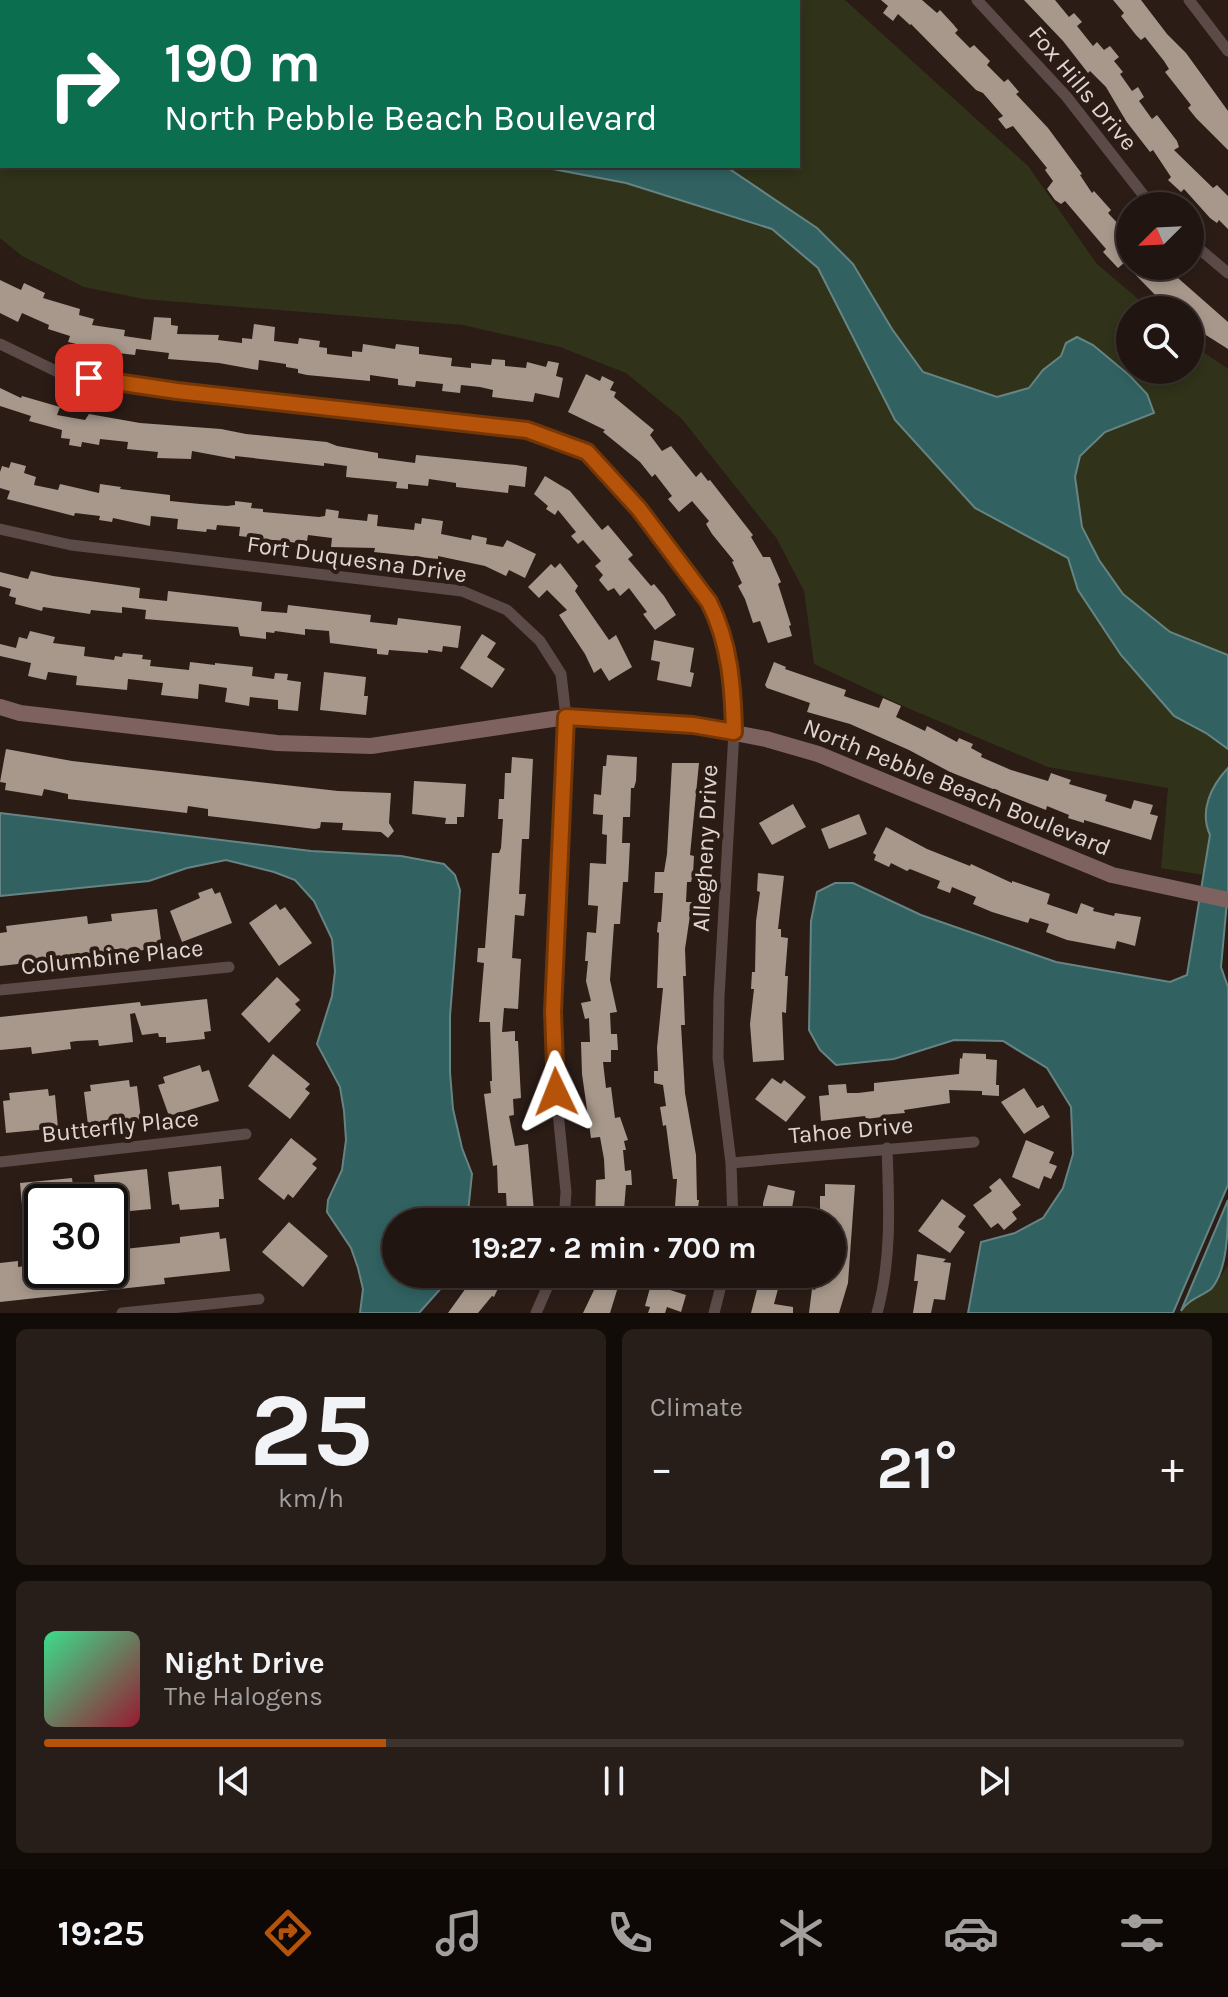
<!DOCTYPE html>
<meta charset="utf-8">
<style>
body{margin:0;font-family:Karla,sans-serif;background:#281e19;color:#f1f3f6;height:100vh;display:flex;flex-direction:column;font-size:30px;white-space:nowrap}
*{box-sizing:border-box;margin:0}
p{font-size:26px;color:#a29f9f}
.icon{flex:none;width:44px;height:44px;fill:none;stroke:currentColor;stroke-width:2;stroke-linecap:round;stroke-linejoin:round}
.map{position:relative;height:1313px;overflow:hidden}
.details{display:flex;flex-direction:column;gap:16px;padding:16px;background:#120c09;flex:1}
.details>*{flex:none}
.guide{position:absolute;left:0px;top:0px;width:800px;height:168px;box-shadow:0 4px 12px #0003,0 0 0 2px #3d3430;background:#0b6e4f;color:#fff;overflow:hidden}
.needle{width:52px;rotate:246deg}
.buttons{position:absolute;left:1116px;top:192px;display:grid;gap:16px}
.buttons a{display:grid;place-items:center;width:88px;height:88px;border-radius:50%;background:#201510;box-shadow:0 4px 12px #0003,0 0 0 2px #3d3430;font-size:40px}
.speed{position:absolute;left:24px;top:1184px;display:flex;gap:16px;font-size:40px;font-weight:700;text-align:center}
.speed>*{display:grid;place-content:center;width:104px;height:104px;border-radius:50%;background:#201510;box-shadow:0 4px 12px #0003,0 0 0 2px #3d3430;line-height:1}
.speed .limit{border:4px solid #111;border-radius:12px;background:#fff;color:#111}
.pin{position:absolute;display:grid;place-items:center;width:68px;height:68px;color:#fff;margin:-34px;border-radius:16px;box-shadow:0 4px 12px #0006}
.me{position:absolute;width:88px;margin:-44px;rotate:358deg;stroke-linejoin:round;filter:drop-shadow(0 0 6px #0008)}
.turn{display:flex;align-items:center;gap:28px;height:168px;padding:0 32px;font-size:36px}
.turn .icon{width:104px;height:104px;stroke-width:2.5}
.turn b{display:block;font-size:56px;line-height:68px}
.big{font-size:60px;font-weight:700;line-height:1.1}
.details .tile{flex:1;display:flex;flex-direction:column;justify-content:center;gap:12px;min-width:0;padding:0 28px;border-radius:12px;background:#281e19}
.details .dial{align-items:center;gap:0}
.dial b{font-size:104px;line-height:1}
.song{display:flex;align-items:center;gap:24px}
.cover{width:96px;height:96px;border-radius:12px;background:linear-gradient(135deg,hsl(150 70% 55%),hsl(350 70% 35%))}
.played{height:8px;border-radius:4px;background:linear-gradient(90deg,#b45309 30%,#3d3430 30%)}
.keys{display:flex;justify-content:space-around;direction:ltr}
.heat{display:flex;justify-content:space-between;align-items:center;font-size:44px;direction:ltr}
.details .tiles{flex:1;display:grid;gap:16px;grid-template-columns:1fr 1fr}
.tile:last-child{grid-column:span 2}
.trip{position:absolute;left:382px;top:1208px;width:464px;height:80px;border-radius:40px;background:#201510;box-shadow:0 4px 12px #0003,0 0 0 2px #3d3430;font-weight:700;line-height:80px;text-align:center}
.tabs{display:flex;height:128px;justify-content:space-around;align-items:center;background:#0d0806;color:#a29f9f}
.tabs .icon{width:56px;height:56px}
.tabs .selected{color:#b45309}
.tabs b{font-size:36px;color:#f1f3f6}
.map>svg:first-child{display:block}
.green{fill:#303319;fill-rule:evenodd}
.water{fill:#316161;stroke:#668483;stroke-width:2}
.building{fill:#a7988b}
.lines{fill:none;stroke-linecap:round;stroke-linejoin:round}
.street{stroke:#5c4a49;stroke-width:11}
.secondary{stroke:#7d625f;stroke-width:16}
.route-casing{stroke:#753606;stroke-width:20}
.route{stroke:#b45309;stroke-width:14}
.labels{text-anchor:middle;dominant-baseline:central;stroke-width:8;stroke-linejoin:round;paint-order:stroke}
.street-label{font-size:24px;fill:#e0d5d1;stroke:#2b1c16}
</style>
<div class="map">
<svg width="1228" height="1313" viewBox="0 0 1228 1313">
<rect width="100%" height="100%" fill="#2b1c16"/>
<path class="green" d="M0,0H845L1028,166L1097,264L1151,310H1130V370H1190V343L1228,369V879L1161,868L1168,788L1048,767L910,709L814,664L804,591L777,539L682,419L626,373L560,347L463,325L144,299L84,287L22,256L0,238ZM2,2H798V166H2Z
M1228,1265V1313H1180L1186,1303L1213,1288Z"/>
<path class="water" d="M537,166H725L817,228L853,264L892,329L923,372L997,397L1029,388L1043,370L1061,356L1066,343L1077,337L1093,345L1129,375L1147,394L1154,413L1105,432L1080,456L1075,477L1082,527L1099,560L1123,594L1170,632L1228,655V749L1206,733L1174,716L1121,655L1078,590L1068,558L975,508L895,420L818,268L772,229L626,183Z
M1228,768V890L1221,967L1228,987V1185L1173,1313H968L981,1242L1015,1233L1043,1218L1063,1188L1073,1154L1071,1107L1047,1068L1003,1041L954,1040L894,1059L836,1065L820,1050L809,1030L811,921L817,892L835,883H853L921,915L1056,962L1170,982L1187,975L1210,835C1199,811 1211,786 1228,768Z
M0,813L311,851L401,856L444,864L455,875L460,890L450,1016V1072L453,1109L462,1148L472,1174L467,1222H396V1274H450L444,1285L419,1313H360L363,1289L358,1268L351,1248L327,1212L328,1200L342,1170L346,1140L344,1111L340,1087L317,1044L332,996L335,971L332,939L314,901L295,880L274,872L226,860L187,868L149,881L0,896Z
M1228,1200C1228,1229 1228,1270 1211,1289C1200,1297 1188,1300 1181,1311Z"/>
<path class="building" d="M881,0H922L937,13L940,10L953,24L958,30L955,33L970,48L974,45L990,61L987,65L1004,82L1008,79L1019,92L1016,94L1048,128L1082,174L1080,175L1092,193L1094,191L1111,210L1108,213L1122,228L1130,221V266H1175L1170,271L1228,322V349L1190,325V310H1176L1163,303L1124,263L1118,268L1103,252L1106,249L1065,201L1061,204L1055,200L1047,189L1053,181L1045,170L1047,168L1013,126L1006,129L998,119L1003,116L983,93L976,90L911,24L910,25L898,14L893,21L883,13L888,6Z
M1024,0H1055L1069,17L1074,13L1082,22L1077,26L1093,46L1097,42L1104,50L1110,46L1119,57L1114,61L1123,72L1120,74L1132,91L1138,87L1144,97L1139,101L1152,119L1157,115L1177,141L1179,147L1174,150L1213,188L1217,185L1228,196V229L1219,220L1217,223L1210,218L1184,189L1181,192L1168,180L1171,177L1153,150L1150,152L1126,121L1106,87L1090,71L1088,73L1063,41Z
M1113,0H1141L1167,34L1186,53L1228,111V150L1196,118L1188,108L1191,105L1165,72L1169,69L1164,61L1145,37L1141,40L1136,35L1121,16L1124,13Z
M0,280L21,290L24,283L45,293L43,298L80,309L79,315L94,319L92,325L125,330L124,336L151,340L154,317L171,318V325L178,326L177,334L219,335L218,340L242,343V338L252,339L254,324L275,327L274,341L298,344L299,338L320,341L319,347L327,348V354L352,357V351L362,352L363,344L395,349L396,344L419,347V354L452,358L451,366L471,368V363L491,365L492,359L505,360V366L526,368L527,362L546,367L548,361L559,363L556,376L563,378L559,398L535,393L533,402L492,397L493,390L480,387L461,385L460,393L442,391L443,384L416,381L415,387L398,385V379L370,375V381L307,375L298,373V369L286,367V364L259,360L258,370L219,363L168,359L169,353L136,349L135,355L109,352L68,342L70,336L48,329L49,325L22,313L18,322L0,313Z
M586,374L600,381L602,376L614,382L610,390L616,392L614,397L654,430L650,435L662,451L671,446L696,477L701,472L708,481L710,480L753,535L751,537L763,557H770L781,582L778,584L791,625L789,626L792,636L768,643L760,621L753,623L745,599L738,586L742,583L732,562L734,561L712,534L706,524L709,521L692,501L679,512L668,499L672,496L655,474L652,477L640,462L603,432L605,430L568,412Z
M0,388L21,398L22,396L60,407L57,415L85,420L89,414L140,423L221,429L246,434L327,442L337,446L378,453V458L415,463L416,455L516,465L527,467L525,487L509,485L508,493L456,487V483L429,479L428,486L408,484V489L396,488L397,482L346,477L347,466L324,463V466L235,456V459L192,451L191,459L157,458L158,452L127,449L128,442L100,439L99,445L82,442L81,447L69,445L70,439L61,438L62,430L29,421L31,416L0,406Z
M11,462L26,466L24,473L36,477L34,485L58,490L60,484L99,493L100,484L121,487L120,489L170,495V501L200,504L227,506L235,505V501L252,503L251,508L263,509V512L319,517L325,516L326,509L339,511L338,518L367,521L368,514L378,515L377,526L414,530L415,523L421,524L422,518L443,521L441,534L471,540L472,535L487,538L486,544L503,547L507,540L536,554L525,578L509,570L506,576L485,566L438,556V559L374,552L375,548L331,547L332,538L308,535L307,541L298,540V543L239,536L240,527L217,525L216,530L207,529L206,532L177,529L178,519L151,516L150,526L113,518L112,522L99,520L100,516L75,513L74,516L7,499L10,491L0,488V472L2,466L9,468Z
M545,476L570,491L602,530L608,525L633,555L628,559L651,586L654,584L664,596L676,615L655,630L643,614L647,612L629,588L620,596L614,588L608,591L599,580L603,575L595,566L601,561L583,540L578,544L571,536L576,532L558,510L555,515L546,509L548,506L534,494Z
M560,563L578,586L575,591L609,640L616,635L632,667L609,681L601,668L594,673L585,654L559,615L567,610L547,590L539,598L528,587L551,564L555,568Z
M31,571L53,576L140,588L139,598L167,601L168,591L262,602L261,611L287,613L288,605L371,615L370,622L397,625L398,618L461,626L458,648L443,646L442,652L428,650V653L389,650L388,655L377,654V649L330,643L329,631L305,629V635L275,631L274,633L266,632V639L240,636L238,627L145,619L146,610L122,607V613L91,610L90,614L43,607L42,611L15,604L16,598L9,596L11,589L0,586V572L28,579Z
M30,631L55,637L53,643L85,647L84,656L114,660L115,656L122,657L123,653L143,655L142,659L151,660L150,666L189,670L190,662L215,665V663L253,667L252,676L274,679L275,673L288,674L287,680L301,682L298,711L278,709V700L250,697L249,706L225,702L227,688L199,684L198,699L161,695L163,683L128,679L127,690L76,685L77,676L48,672L46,680L28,676L31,663L0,656V644L16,648L19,637L27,639Z
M482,634L496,643L487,657L505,669L492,688L460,668Z
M654,640L694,648L690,672L694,673L691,687L657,680L660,662L651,660Z
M774,662L786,667L785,669L846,690L844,696L879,708L883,698L901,706L896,717L925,731L927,726L957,742L959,738L973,744L971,748L982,754L981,757L1011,770L1048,781L1051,773L1071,780L1069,784L1107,795L1105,801L1131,809L1134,800L1153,805L1150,814L1158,816L1151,840L1084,820V823L1068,818L1069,815L1047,806L1046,810L950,772L909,750L850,724L807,712L810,703L767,688L765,685Z
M324,672L366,677L364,696H368L366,715L320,710Z
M6,749L72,761L338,791L391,793L389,823L394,831L388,838L381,832L342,830L343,823L321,822L320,828L315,829L208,816V809L188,806L187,813L68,799V794L44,789L42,796L5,790L6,783L0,782Z
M607,755L637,757L636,781L634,788H631L630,817H623L622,843H630L628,882H623L620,924H614L610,980L617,1012L610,1013L611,1034H617L618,1050H611V1062H603L606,1088L611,1087L615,1118L620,1117L628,1140L624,1141L626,1150H623L625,1171L631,1170L632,1185H626L623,1222H595L596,1180L605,1179L604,1159L600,1137L591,1138L582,1074L581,1042H590L589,1018L585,1019L581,1003L591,1001L586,981L588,961H585L587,932L596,933L598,906L588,905L590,863L606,864L607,835L602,834L603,815L593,814L594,794L601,795L603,766H606Z
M512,757L533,759L529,839H522L519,894H526L524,916L515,915L514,930L512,958L521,959L518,1009L504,1008L502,1032L515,1031V1041H518L521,1098L513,1099L514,1115L509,1116L515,1146L528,1144L535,1222H510L512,1212H507L506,1193H498L497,1165L493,1166L484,1094L491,1093L490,1081H492L490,1022H479L484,963L477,962L478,948H485L492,853H499L501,848L503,819H498L499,799H504L505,773H511Z
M672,763H699L690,855L694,856L693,874L691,882H687L686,902H692L685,949L686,976H683L685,1025H681L685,1093L696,1155L697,1200H699L696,1222L664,1220V1206H675L677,1179H673L666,1125L663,1126L660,1107L666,1106L663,1085L654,1083V1071H658L657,1048L663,988H657L659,933L657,932L658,922H661L663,893H654L655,872H664L667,854Z
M414,781L466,784L464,817H457V824H445L446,818L412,814Z
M793,804L806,827L772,845L759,823Z
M859,814L867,834L829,849L821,829Z
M886,827L927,849L970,866L971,864L1012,883V881L1050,894L1047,904L1077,914L1081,903L1094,908L1093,911L1114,916L1115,913L1141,917L1135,946L1117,941L1115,949L1067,940L1046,932L1049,924L1030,918L1028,923L992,912L973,904L976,897L952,887L950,893L937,888L940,881L910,869L907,871L891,863L889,867L874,860L876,855L873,853Z
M758,873L784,876L778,929H781V937L788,938L785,976H788L786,1013L782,1012L784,1060L753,1062L750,1024L754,989H751L752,972H755L756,921L760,892L757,891Z
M212,888L215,894L220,892L232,923L182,942L170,911L200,898L198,893Z
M276,904L280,910L285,907L312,943L279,966L249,923Z
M157,909L162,948L0,966V933L7,932L6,926L87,916L88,924L112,921L111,914Z
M277,977L300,1000L295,1004L301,1010L269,1043L241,1014Z
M207,999L211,1031L204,1032L205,1039L166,1043V1037H159L158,1033L142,1035L135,1013L130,1014L133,1042L99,1046L98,1040L77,1041L70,1042L71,1049L32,1054L31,1047L0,1050V1017L140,1002L141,1006Z
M963,1053L986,1054V1059L997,1060L996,1085H999V1096L982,1095V1091L949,1090L950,1103L904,1110L905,1113L882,1115V1117L866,1119L865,1116L821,1121L819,1096L829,1095L828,1085L846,1084L847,1093H858L874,1091V1083L959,1074L960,1058L962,1059Z
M273,1054L310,1084L305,1089L310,1093L290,1119L248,1086Z
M200,1065L202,1072L209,1070L219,1101L169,1116L158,1085L165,1083L163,1077Z
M772,1078L781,1084L784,1080L806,1097L786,1122L755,1099Z
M129,1080L130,1087L137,1086L141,1119L88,1125L84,1092L91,1091L90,1085Z
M1024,1088L1037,1108L1043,1105L1050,1117L1024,1134L1001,1102Z
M48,1089L49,1096L55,1095L58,1128L6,1133L3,1101L10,1100L9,1093Z
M291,1138L317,1159L312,1164L317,1168L293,1198L288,1194L284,1200L258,1179Z
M1026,1140L1054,1152L1049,1163L1057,1166L1051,1179L1044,1176L1039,1189L1012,1177Z
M221,1166L224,1199H219V1207L180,1210L179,1204L172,1205L168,1172Z
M147,1169L151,1209L110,1213V1202H97L94,1175Z
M72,1178L75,1202H42V1221L30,1222L29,1215L23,1216L20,1183Z
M1000,1178L1021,1205L1012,1212L1017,1219L1004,1230L998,1223L991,1228L973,1205L992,1191L989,1187Z
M825,1184L855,1185L848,1283L839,1313H809L812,1289L815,1290L818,1276L832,1280V1222H824V1211H820V1196H825Z
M768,1185L795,1191L792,1208L795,1212L792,1222H764L766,1212L763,1211V1203Z
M942,1199L966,1216L958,1227L965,1232L950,1253L918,1231Z
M289,1222L328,1256L303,1287L262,1252Z
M219,1232L220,1239L226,1238L230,1271L164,1278L165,1284L0,1302V1263L18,1261V1267L25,1266L26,1270H110V1257H116L115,1250L180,1243V1237Z
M917,1254L946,1259L943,1262L951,1263L945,1300L934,1299L931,1313H913L918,1281H914Z
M476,1274H519L513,1286L502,1280L494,1297L492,1296L478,1313H448Z
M585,1274H622L610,1313H583L595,1288L582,1284Z
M761,1274H782L774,1304L793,1307V1313H751Z
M651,1284L686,1295L681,1312L667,1307L665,1313H648L650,1307L645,1306Z"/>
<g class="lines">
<path class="street" d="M977,0L1066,96L1152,206
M1189,0L1228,51
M1190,241L1228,273
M0,344L60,373L177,391L527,430L587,452L639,509L709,602L723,634L731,679L734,732L719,997L718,1058L731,1163L733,1222
M0,529L71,545L462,591L507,610L540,641L561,674L566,717L553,1012L556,1092L566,1192L564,1222
M0,990L229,967
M0,1162L246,1134
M731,1163L974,1142
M122,1313L259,1299
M536,1313L553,1274
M714,1313L724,1274
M877,1313C892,1259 889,1204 887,1148"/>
<path class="secondary" d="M0,707L20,713L277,743L371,746L566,717L693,725L766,739L818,754L1112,875L1228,900"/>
</g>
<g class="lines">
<g class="route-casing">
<path id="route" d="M89,378L177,391L527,430L587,452L639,509L709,602C730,643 733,687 734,732L693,725L566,717L553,1012L556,1092"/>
</g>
<use href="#route" class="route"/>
</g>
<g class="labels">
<g class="street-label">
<text transform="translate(1083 88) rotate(50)">Fox Hills Drive</text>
<text transform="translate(357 559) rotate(8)">Fort Duquesna Drive</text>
<text transform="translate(957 787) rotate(22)">North Pebble Beach Boulevard</text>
<text transform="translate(705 848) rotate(-87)">Allegheny Drive</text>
<text transform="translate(112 957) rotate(-6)">Columbine Place</text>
<text transform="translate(120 1126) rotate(-6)">Butterfly Place</text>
<text transform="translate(851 1130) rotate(-5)">Tahoe Drive</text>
</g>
</g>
</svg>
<div class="buttons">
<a><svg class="needle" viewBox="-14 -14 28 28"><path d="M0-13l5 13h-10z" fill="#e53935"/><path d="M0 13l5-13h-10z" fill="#a29f9f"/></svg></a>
<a><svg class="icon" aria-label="search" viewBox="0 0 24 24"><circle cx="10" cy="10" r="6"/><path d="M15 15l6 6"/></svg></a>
</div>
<div class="speed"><div class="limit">30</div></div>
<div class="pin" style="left:89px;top:378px;background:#d93025"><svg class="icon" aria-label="arrive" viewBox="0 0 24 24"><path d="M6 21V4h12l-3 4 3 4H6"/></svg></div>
<svg class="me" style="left:556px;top:1092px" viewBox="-20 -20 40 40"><path d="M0-17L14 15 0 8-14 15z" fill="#b45309" stroke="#fff" stroke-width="4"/></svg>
<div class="trip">19:27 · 2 min · 700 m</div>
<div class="guide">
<div class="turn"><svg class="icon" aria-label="right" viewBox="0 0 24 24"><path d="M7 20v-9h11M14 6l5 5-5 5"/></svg><div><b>190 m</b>North Pebble Beach Boulevard</div></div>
</div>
</div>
<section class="details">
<div class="tiles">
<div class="tile dial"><b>25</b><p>km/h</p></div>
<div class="tile"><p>Climate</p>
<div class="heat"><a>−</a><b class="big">21°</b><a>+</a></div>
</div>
<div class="tile">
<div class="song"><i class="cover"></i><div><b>Night Drive</b><p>The Halogens</p></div></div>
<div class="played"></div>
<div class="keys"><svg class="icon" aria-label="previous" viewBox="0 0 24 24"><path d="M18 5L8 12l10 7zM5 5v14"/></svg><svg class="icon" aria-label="pause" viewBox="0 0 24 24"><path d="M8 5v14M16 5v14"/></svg><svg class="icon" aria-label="next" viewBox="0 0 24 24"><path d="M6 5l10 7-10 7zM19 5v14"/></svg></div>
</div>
</div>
</section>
<nav class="tabs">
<b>19:25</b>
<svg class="icon selected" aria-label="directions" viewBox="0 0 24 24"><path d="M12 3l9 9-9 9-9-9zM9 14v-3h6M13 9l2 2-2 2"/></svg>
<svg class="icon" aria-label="music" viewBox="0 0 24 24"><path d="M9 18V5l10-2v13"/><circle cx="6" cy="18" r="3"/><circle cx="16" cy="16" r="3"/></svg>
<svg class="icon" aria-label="phone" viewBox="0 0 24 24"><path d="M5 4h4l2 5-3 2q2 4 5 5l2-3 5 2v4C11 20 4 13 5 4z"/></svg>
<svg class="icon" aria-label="climate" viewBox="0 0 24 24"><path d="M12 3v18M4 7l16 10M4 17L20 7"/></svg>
<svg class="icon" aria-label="car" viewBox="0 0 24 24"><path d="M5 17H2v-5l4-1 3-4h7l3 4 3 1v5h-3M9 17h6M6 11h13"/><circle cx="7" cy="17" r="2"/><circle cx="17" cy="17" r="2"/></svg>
<svg class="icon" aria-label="filters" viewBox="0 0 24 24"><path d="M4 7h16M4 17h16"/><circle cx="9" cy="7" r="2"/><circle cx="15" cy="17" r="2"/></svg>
</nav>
